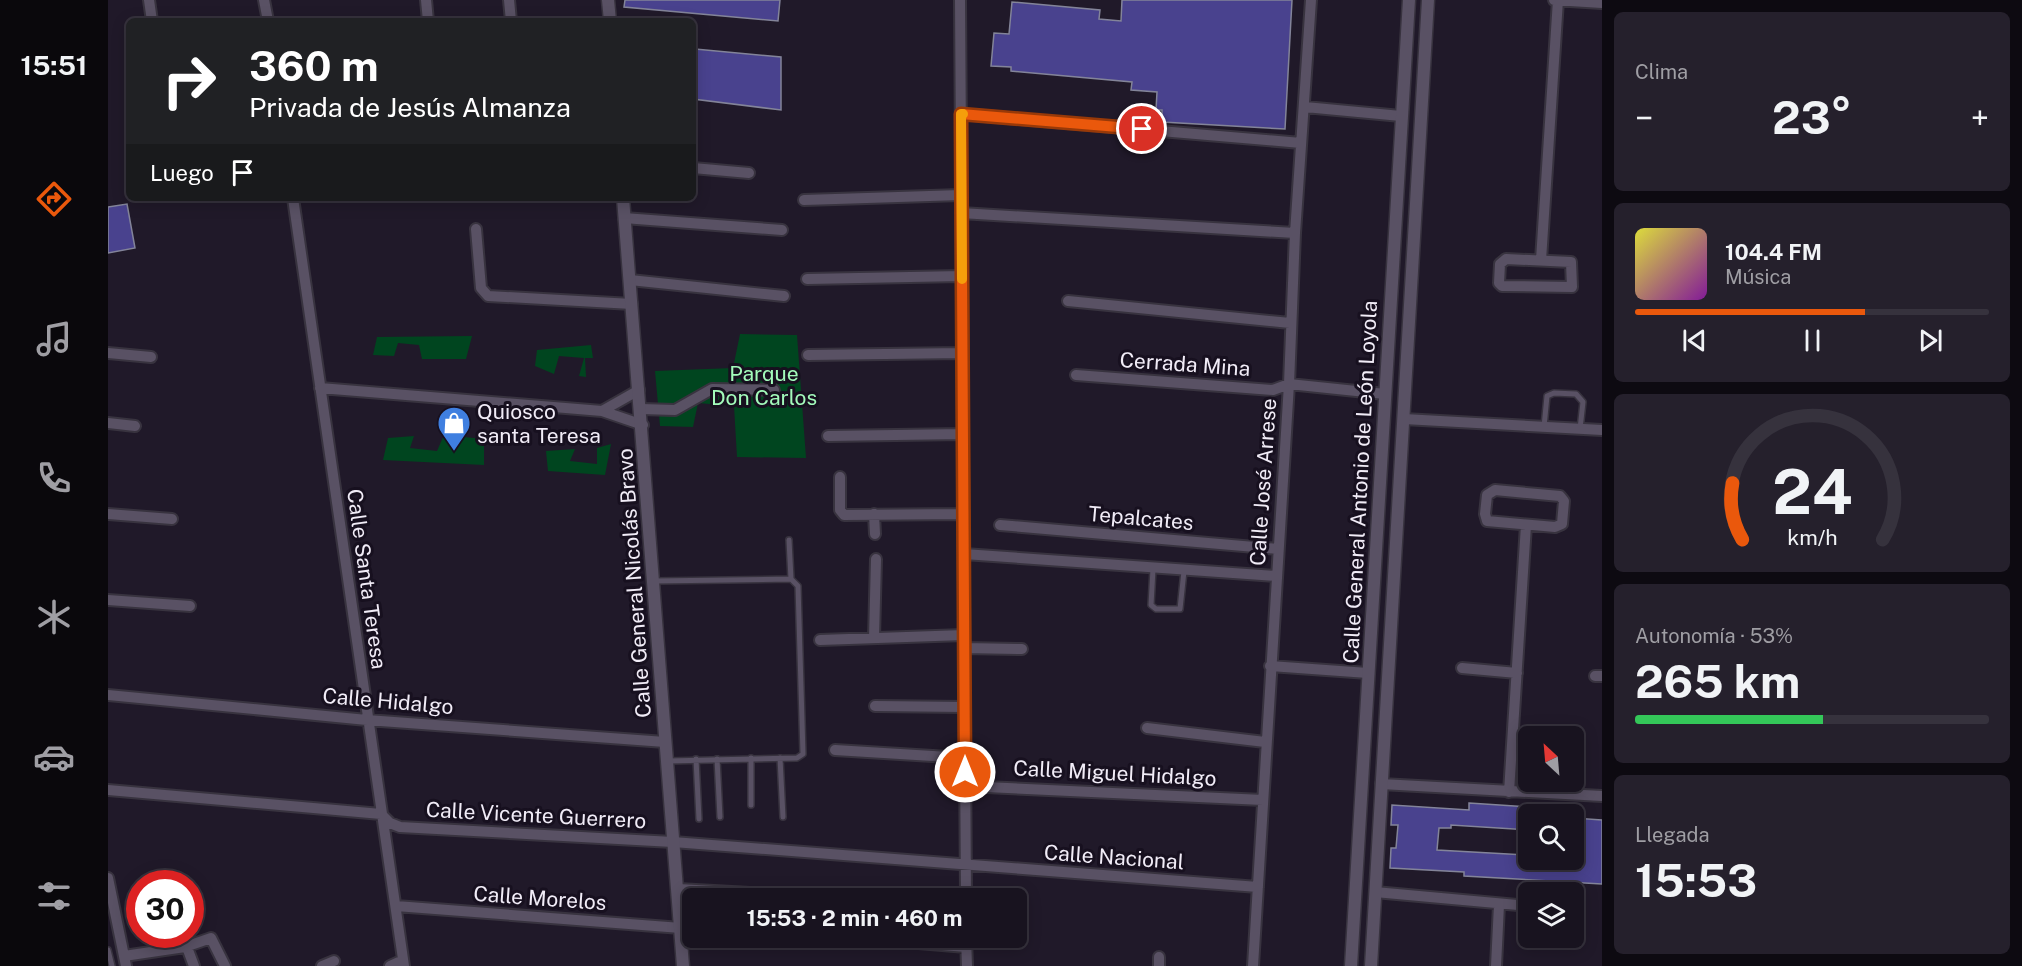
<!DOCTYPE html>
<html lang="es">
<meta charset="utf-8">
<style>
body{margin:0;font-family:"Public Sans",sans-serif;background:#25202c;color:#f1f3f6;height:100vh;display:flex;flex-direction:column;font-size:22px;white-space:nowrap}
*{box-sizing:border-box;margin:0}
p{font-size:20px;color:#9f9ea4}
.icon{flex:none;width:33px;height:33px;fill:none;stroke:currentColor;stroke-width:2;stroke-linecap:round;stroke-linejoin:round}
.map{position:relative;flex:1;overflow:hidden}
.side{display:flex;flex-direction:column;gap:12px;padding:12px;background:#0d0a11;width:420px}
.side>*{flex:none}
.hud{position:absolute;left:18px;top:18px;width:570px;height:183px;border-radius:9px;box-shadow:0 3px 15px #0003,0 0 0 2px #36323d;background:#202124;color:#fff;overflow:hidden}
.needle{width:39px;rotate:334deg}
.fabs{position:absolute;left:1410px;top:726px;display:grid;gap:12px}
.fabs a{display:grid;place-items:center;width:66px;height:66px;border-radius:9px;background:#18131f;box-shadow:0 3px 15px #0003,0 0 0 2px #36323d;font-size:30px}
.speed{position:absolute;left:18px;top:870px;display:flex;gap:12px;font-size:30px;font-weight:700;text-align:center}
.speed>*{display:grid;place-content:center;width:78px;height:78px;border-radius:50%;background:#18131f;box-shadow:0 3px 15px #0003,0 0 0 2px #36323d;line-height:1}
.speed .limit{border:9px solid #d22;background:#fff;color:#111}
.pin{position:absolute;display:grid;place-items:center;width:51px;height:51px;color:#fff;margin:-26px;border:3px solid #fff;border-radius:50%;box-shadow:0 2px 6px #0007}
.me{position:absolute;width:66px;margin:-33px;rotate:0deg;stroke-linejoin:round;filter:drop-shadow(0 0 4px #0008)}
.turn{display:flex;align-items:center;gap:21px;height:126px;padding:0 24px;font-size:27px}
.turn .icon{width:78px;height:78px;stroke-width:2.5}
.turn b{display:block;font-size:42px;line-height:51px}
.then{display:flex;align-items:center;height:57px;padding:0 24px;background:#0003;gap:12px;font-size:22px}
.big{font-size:45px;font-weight:700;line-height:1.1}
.side .widget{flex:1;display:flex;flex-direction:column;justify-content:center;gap:9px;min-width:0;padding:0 21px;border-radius:9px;background:#25202c}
.side .dial{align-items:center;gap:0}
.dial svg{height:156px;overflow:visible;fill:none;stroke:#36323d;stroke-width:7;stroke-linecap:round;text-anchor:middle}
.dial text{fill:#f1f3f6;stroke:none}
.song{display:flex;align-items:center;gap:18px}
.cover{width:72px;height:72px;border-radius:9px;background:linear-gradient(135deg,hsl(60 70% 55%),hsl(290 70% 35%))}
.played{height:6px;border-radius:3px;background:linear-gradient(90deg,#ea580c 65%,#36323d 65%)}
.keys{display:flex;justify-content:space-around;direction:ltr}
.heat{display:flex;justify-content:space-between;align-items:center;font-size:33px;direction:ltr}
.charge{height:9px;border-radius:4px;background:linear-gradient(90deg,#34c759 53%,#36323d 0)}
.trip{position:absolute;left:574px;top:888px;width:345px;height:60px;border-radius:9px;background:#18131f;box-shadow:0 3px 15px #0003,0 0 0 2px #36323d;font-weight:700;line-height:60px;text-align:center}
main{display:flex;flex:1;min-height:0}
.dock{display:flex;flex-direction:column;width:108px;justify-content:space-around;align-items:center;background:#0a080c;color:#9f9ea4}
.dock .icon{width:42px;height:42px}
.dock .active{color:#ea580c}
.dock b{font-size:27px;color:#f1f3f6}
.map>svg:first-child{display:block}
.green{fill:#00451f}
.building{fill:#49428e;stroke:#838499;stroke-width:1.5}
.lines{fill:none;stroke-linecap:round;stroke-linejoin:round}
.service-casing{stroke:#38333f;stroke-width:8}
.minor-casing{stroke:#38333f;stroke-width:14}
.tertiary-casing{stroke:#38333f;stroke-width:15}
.service{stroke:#595164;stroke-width:5}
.minor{stroke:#595164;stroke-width:10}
.tertiary{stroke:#595164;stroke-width:12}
.route-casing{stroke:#983908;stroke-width:15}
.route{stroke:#ea580c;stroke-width:10}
.slow{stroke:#f59e0b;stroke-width:10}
.labels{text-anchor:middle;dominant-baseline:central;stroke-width:6;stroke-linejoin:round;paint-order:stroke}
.street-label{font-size:21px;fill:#f1ecf7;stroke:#17101f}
.park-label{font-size:21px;fill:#a3fbbb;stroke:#17101f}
.poi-label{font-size:21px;fill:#f1ecf7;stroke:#17101f;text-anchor:start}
</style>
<main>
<nav class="dock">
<b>15:51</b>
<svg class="icon active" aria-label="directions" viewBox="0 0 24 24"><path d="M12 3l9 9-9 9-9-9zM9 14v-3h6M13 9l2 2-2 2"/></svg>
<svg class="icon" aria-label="music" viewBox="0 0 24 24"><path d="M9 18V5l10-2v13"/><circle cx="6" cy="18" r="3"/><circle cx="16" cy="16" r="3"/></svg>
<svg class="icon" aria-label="phone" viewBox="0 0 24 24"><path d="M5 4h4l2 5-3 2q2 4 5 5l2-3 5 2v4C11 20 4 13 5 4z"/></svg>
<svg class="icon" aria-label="climate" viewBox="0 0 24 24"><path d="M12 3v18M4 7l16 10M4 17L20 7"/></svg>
<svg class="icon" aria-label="car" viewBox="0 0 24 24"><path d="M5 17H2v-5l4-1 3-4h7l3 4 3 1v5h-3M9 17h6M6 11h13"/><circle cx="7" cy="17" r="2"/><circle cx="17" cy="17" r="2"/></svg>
<svg class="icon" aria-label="filters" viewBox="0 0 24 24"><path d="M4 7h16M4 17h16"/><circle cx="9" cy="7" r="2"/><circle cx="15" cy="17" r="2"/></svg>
</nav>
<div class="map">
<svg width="1494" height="966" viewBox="0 0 1494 966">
<rect width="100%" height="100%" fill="#201929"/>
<path class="green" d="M632,334L689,335L698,458L629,457L626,406L590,403L585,427L552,426L547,371L625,368Z
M364,336L358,359H314L311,345L290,343L286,356L265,355L269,337Z
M483,345L485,358H477L478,377L471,376L476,358L451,356L446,374L427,366L429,350Z
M336,435L376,439V465L275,460L280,438L306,436L302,448L329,451Z
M503,444L497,475L440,471L438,451L467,449L462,461L489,464V448Z"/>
<path class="building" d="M517,0H672L670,21L516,7Z
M1014,0H1184L1177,129L1054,122V110H1048L1049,92L1023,90L1024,82L903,71V67L883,66L886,33L901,34L904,2L992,10L991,19L1013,21Z
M587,49L673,57V110L585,99Z
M19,204L27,248L0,253V207Z
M1361,803L1420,807V830L1343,825V828H1331L1329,850L1420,855V860H1466V818L1494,820V884L1356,876V872L1282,868L1283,848H1288L1290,825H1283L1284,805L1361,810Z"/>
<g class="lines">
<g class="service-casing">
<path id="service" d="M1436,427L1439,396L1446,393L1468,394L1475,402L1472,429
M681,540L683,579
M1045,569L1043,605L1048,609H1072L1076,571
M546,581L683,579L690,586L695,754L689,758L560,761
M643,758V805
M672,758L675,817
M588,759L591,819
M609,759L612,817
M0,950L4,966"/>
</g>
<g class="minor-casing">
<path id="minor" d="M41,0L44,21
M156,0L160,21
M318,0L320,21
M401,0L403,21
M852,0L858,898
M1446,0L1494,3
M1197,107L1293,116
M853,114L1193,143
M585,168L641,173
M185,198L296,966
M696,200L853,195
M853,213L1187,233
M516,218L674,230
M368,229L373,288L380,296L524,304
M1398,259L1463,262L1464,287L1394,286L1391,283L1392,264Z
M1433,260L1450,0
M699,279L854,276
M522,280L676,296
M960,301L1182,323
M0,353L43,357
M700,355L854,353
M968,375L1165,390L1181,384L1277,394
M212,388L494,411L535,425
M533,409L567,410L604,389L666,390
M494,411L531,390
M1296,419L1494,430
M0,423L27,426
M720,436L855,434
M732,477V510L736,515L855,514
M1387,490L1452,496L1456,501L1454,524L1447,527L1379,521L1377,514L1379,495Z
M0,514L64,519
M766,514L767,534
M892,525L1170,549
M856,554L1168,576
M0,600L82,606
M766,638L768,559
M712,640L856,635
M856,648L914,649
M1162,666L1260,673
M1354,668L1409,673
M1487,676H1494
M0,695L259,720L557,742
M767,706L857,707
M1039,728L1157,742
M727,750L857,758
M1273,784L1494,796
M857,786L1155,800
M0,790L273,814L282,823L292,827L565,842L1150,887
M1401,792L1418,525
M0,878L18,966
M570,889L697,896
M1267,892L1420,906
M288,906L573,928
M573,921L585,923
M74,934L86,966
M751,938L858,947
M858,938L859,966
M16,956L77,947L103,938L117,966
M214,966L226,961
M282,966L295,960
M1051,966V957
M1145,966L1181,384L1187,233L1203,0
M1388,966L1391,905"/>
</g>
<g class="tertiary-casing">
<path id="tertiary" d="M500,0L502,21
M515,198L575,966
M1243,966L1301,0
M1263,966L1320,0"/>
</g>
<use href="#service" class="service"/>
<use href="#minor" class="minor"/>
<use href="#tertiary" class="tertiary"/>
</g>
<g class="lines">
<g class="route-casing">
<path id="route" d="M857,772L853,114L1034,129"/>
</g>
<use href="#route" class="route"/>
<path class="slow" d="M854,279L853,114H855"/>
</g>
<defs>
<g id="shop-pin" transform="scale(1.725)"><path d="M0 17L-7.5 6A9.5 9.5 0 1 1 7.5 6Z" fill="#3f7fe0" stroke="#17101f"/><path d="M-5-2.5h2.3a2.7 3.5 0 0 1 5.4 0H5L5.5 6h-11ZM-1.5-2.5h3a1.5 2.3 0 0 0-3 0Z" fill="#fff"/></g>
</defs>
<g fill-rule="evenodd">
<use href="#shop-pin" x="346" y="423"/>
</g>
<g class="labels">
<g class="street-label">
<text transform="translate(1077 364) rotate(4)">Cerrada Mina</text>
<text transform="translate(1155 482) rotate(-86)">Calle José Arrese</text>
<text transform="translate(1252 482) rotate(-87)">Calle General Antonio de León Loyola</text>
<text transform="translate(1033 518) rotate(5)">Tepalcates</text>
<text transform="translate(259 579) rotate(82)">Calle Santa Teresa</text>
<text transform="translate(526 583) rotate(-94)">Calle General Nicolás Bravo</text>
<text transform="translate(280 701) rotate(5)">Calle Hidalgo</text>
<text transform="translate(1007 773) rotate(3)">Calle Miguel Hidalgo</text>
<text transform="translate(428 815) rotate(3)">Calle Vicente Guerrero</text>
<text transform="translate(1006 857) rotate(4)">Calle Nacional</text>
<text transform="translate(432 898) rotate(4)">Calle Morelos</text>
</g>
<g class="park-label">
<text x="656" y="373">Parque<tspan x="656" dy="24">Don Carlos</tspan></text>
</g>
<g class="poi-label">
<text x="369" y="411">Quiosco<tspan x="369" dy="24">santa Teresa</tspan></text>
</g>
</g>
</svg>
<div class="fabs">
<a><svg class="needle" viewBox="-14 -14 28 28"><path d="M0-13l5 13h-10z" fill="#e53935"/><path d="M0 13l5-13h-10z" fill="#9f9ea4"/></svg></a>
<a><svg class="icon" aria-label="search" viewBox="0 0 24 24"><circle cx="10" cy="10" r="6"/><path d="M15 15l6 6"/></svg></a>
<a><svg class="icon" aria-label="layers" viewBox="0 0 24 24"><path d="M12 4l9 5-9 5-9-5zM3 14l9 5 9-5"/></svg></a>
</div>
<div class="speed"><div class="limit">30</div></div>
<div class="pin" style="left:1034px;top:129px;background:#d93025"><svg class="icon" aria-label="arrive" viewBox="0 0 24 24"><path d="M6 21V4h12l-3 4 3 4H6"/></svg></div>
<svg class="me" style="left:857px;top:772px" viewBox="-20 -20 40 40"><circle r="17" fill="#ea580c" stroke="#fff" stroke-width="3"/><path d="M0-11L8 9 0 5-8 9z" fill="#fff"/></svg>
<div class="trip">15:53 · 2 min · 460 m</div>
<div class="hud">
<div class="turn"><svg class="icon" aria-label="right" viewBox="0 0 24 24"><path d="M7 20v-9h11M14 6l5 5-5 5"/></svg><div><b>360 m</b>Privada de Jesús Almanza</div></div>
<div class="then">Luego<svg class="icon" aria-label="arrive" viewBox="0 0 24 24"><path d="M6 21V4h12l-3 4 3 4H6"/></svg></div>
</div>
</div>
<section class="side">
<div class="widget"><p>Clima</p>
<div class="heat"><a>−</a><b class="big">23°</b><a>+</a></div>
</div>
<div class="widget">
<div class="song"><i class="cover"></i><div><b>104.4 FM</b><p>Música</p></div></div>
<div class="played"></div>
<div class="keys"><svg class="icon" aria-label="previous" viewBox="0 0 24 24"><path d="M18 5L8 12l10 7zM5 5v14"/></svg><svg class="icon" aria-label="pause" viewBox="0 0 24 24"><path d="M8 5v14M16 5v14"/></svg><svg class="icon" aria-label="next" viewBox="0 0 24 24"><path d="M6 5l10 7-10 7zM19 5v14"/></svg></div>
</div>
<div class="widget dial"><svg viewBox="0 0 100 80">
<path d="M14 69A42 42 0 1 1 86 69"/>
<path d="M14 69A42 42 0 0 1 9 40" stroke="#ea580c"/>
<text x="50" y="56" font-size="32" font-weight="700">24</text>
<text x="50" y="72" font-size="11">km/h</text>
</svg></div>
<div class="widget"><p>Autonomía · 53%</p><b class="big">265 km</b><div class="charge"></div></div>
<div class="widget"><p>Llegada</p><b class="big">15:53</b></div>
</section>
</main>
